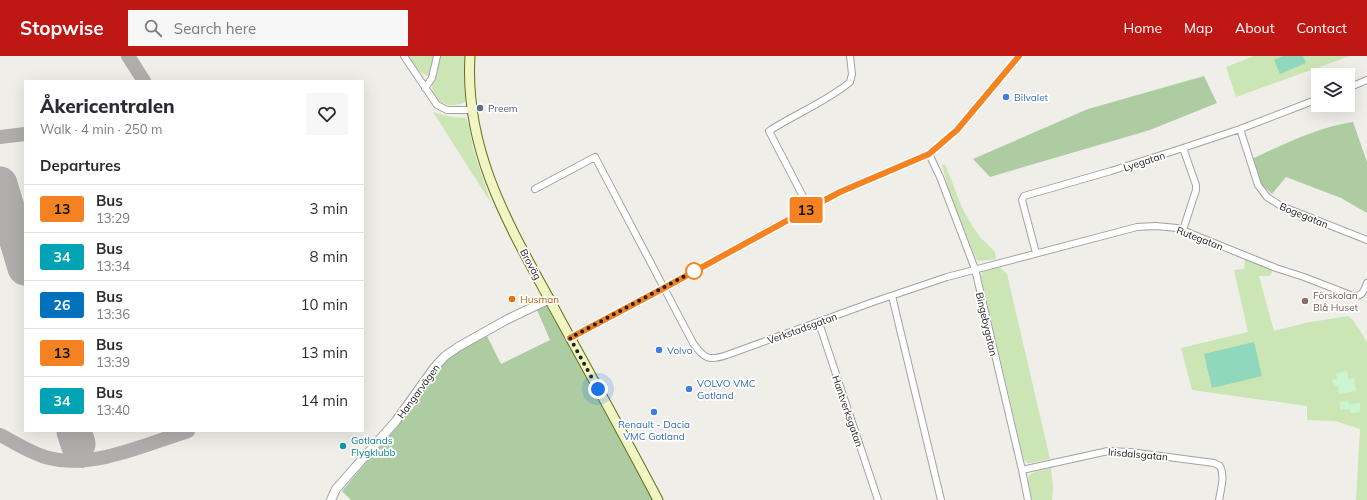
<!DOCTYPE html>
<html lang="en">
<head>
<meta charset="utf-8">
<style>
  body { margin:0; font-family:Mulish,sans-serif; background:#f7f7f7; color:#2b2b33; height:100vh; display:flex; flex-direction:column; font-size:15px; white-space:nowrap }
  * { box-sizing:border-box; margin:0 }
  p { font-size:13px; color:#7c7c81 }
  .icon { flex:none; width:22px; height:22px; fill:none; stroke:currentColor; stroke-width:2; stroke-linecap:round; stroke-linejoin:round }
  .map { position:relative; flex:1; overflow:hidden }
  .panel { position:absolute; left:24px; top:24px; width:340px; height:352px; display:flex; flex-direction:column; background:#fff; border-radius:0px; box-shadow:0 4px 16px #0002 }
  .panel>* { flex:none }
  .badge { padding:0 8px; border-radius:3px; font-size:14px; line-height:26px }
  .tools { position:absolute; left:1311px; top:12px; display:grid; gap:8px }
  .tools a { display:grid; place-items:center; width:44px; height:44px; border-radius:0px; background:#fff; box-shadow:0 4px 16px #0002; font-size:20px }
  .you { position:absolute; width:20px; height:20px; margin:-10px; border:3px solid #fff; border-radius:50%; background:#1a73e8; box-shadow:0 0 0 6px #1a73e833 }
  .map>.badge { position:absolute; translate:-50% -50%; box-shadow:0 0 0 2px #fff }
  h2 { padding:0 16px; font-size:15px; line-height:36px }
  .round { display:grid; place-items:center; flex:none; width:42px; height:42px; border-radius:0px; background:#f7f7f7 }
  .headline { display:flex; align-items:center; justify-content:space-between; height:68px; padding:0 16px }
  h1 { font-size:19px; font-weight:800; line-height:30px }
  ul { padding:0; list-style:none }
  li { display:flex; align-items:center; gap:12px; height:48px; padding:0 16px; border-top:1px solid #e1e1e2 }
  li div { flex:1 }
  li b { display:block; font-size:15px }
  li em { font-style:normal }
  li .badge { min-width:44px; font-weight:700; text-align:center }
  header { display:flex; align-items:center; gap:24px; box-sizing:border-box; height:56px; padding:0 20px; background:#be1714; color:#fff }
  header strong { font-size:19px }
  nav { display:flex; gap:22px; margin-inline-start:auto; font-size:14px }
  .search { width:280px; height:36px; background:#f7f7f7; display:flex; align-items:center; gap:10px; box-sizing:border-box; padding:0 14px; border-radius:0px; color:#7c7c81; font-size:15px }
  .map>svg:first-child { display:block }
</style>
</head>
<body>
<header>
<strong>Stopwise</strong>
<div class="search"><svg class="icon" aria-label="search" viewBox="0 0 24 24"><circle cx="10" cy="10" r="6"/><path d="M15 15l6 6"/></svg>Search here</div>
<nav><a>Home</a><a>Map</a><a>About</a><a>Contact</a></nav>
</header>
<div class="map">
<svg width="1367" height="444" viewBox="0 0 1367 444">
  <rect width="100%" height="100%" fill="#f0eee9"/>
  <!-- grass -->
  <path fill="#cbe5b4" d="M 408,0 L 465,0 L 465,46 C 454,51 439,51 433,37 C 431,32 434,27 430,22 C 427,19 421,17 417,13 C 414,9 411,4 408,0 Z
    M 1254,0 L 1350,0 L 1236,41 L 1226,11 Z
    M 433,56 L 451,61 L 466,62 L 469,70 L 473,93 L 491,147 Z
    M 945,108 L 963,154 L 973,171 L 981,182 L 995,196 L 996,203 L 979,205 L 976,203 L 950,138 L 942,109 Z
    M 1245,203 L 1273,214 L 1270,220 L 1259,220 L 1274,275 L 1305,267 L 1348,260 L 1353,264 L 1367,286 L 1367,444 L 1356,444 L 1360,373 L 1335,365 L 1307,364 L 1307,350 L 1192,334 L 1181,292 L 1248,276 L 1234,214 L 1244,213 Z
    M 998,210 L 1007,218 L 1050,403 L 1030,407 L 1027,407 L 1024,404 L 981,221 L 983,216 Z
    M 1051,412 L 1053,432 L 1052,444 L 1032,444 C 1027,416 1023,419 1051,412 Z"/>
  <!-- forest -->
  <path fill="#adcca2" d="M 1204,20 L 1217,47 L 1150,74 L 990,121 L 973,103 L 1088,53 Z
    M 1353,66 L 1367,106 L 1367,157 L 1341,142 L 1286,121 L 1272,138 L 1261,128 L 1252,103 C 1284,88 1318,71 1353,66 Z
    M 547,250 L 653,444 L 351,444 L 342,435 L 402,364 L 437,313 L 456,296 L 487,280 L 501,308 L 550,284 L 537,254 Z"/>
  <!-- park -->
  <path fill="#cbf5d0" d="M 1347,315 L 1349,323 L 1354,322 L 1356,335 L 1339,338 L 1338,330 L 1334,331 L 1332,324 L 1337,323 L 1336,317 Z
    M 1348,345 L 1349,348 L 1360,347 L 1360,356 L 1351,357 L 1350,353 L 1340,354 L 1340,346 Z"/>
  <!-- pitch -->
  <path fill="#8fd7bd" d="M 1284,0 L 1303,0 L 1306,7 L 1280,18 L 1274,4 Z
    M 1254,286 L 1262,320 L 1212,332 L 1204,298 Z"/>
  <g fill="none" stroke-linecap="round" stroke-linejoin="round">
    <!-- taxiway -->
    <path stroke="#b0aeac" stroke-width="14" d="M 128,0 L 144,25
      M 0,81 L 25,78
      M 0,379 C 16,387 32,398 49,402 C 93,413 147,388 188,375
      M 78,388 L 82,405"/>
    <!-- runway -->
    <path stroke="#b0aeac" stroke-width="35" d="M 0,128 L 25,212
      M 74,375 L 78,388"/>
    <!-- minor casing -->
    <g stroke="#a2a2a2" stroke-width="8">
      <path id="minor" d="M 404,0 L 437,49 L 447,54 L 472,54
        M 425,32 L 432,22 L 437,0
        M 1348,32 L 1367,24
        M 1240,73 L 1258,129 L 1267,141 L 1281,150 L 1367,184
        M 1183,92 L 1196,129 L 1196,134 L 1183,174
        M 929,98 L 940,121 L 975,213 L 1022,414 L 1028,444
        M 535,133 L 595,101 L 693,287 C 704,303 709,305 727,299 L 873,246 L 947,221 L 1137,171 L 1156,170 L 1177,172 L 1276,212 L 1304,221 L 1353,240 C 1362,241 1364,235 1367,227
        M 809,152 L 769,75 C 795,58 826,46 850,26 L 852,18 L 850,0
        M 1036,197 L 1022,144 L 1024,140 L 1111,115 L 1183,92 L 1240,73 L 1318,43
        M 892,240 L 941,444
        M 819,267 L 878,444
        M 570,282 L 664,232 L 809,152 L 840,136 L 929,98 L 957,74 L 1019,0
        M 1022,414 L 1108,395 L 1130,396 L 1214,407 L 1220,410 C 1225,420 1221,433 1219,444"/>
    </g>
    <!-- tertiary casing -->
    <g stroke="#a2a2a2" stroke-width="10">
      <path id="tertiary" d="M 331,444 L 336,433 L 396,365 L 434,312 L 445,300 L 458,291 L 506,264 L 550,243"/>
    </g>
    <!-- secondary casing -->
    <g stroke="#647010" stroke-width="11">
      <path id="secondary" d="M 470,0 C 464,101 514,177 560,263 C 593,323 626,383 658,444"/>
    </g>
    <!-- minor -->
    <use href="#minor" stroke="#fff" stroke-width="6"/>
    <!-- tertiary -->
    <use href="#tertiary" stroke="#fff" stroke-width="8"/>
    <!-- secondary -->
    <use href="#secondary" stroke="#f1f4c3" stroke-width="9"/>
  </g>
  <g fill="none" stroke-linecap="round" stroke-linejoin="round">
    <!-- line casing -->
    <g stroke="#fff" stroke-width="9">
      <path id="line" d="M 570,282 L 664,232 L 810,152 L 840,136 L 929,98 L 957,74 L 1019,0"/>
    </g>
    <!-- line -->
    <use href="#line" stroke="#f58220" stroke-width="6"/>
    <!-- walk -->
    <path stroke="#212121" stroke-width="4" stroke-dasharray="0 7.2" d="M 598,333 L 570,282 L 694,215"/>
  </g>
  <!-- markers -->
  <g fill="#3f7fe0" stroke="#fff" stroke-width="1.5">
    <circle cx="1006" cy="41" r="4"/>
    <circle cx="659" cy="294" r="4"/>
    <circle cx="689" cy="333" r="4"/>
    <circle cx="654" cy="356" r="4"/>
  </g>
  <circle fill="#5c6f8a" stroke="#fff" stroke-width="1.5" cx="480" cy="52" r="4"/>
  <circle fill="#fff" stroke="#f58220" stroke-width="2" cx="694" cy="215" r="8"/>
  <circle fill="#e8710a" stroke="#fff" stroke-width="1.5" cx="512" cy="243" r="4"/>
  <circle fill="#8d6e63" stroke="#fff" stroke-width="1.5" cx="1305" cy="245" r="4"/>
  <circle fill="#0f9aa8" stroke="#fff" stroke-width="1.5" cx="343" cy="390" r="4"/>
  <g text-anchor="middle" stroke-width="3.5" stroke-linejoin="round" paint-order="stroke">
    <!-- shop labels -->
    <g font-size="10" fill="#366cbe" stroke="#fff" text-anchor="start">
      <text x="1014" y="45">Bilvalet</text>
      <text x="667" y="298">Volvo</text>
      <text x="697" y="331">VOLVO VMC<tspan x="697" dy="12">Gotland</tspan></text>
      <text x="654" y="372" text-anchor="middle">Renault - Dacia<tspan x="654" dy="12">VMC Gotland</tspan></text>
    </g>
    <!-- service labels -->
    <g font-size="10" fill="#4e5e75" stroke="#fff" text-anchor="start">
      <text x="488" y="56">Preem</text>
    </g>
    <!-- street labels -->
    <g font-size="10" fill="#212121" stroke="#fff">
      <text transform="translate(1144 105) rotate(-18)" y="4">Lyegatan</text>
      <text transform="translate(1304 159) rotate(22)" y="4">Bogegatan</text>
      <text transform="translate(1200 182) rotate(21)" y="4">Rutegatan</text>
      <text transform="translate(531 208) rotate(62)" y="4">Broväg</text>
      <text transform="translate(987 268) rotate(77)" y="4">Bingebygatan</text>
      <text transform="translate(802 272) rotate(-20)" y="4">Verkstadsgatan</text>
      <text transform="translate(418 335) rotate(-54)" y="4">Hangarvägen</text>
      <text transform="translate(848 355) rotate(71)" y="4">Hantverksgatan</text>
      <text transform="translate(1138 398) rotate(5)" y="4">Irisdalsgatan</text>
    </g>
    <!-- education labels -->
    <g font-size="10" fill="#785e54" stroke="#fff" text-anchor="start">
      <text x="1313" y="243">Förskolan<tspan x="1313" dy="12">Blå Huset</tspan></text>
    </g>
    <!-- food labels -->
    <g font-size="10" fill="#c56008" stroke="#fff" text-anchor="start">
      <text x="520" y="247">Husman</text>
    </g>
    <!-- culture labels -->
    <g font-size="10" fill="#0d838f" stroke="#fff" text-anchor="start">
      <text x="351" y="388">Gotlands<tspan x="351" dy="12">Flygklubb</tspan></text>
    </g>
  </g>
</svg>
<div class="tools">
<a><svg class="icon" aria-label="layers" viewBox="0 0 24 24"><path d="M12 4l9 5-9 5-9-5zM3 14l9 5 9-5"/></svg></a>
</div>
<div class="you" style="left:598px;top:333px"></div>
<b class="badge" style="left:806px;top:154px;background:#f58220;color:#111">13</b>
<section class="panel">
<div class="headline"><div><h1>Åkericentralen</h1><p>Walk · 4 min · 250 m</p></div><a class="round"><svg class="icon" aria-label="heart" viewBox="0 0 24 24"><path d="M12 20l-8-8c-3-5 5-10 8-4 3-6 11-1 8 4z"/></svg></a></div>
<h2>Departures</h2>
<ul>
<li><span class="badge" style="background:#f58220;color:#111">13</span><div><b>Bus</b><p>13:29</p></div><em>3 min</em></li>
<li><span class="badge" style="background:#00a3b4;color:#fff">34</span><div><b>Bus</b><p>13:34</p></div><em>8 min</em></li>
<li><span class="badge" style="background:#0072bc;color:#fff">26</span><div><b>Bus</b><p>13:36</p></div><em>10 min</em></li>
<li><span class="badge" style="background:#f58220;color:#111">13</span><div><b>Bus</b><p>13:39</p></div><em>13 min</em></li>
<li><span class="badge" style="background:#00a3b4;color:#fff">34</span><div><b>Bus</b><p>13:40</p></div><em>14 min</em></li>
</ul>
</section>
</div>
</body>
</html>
